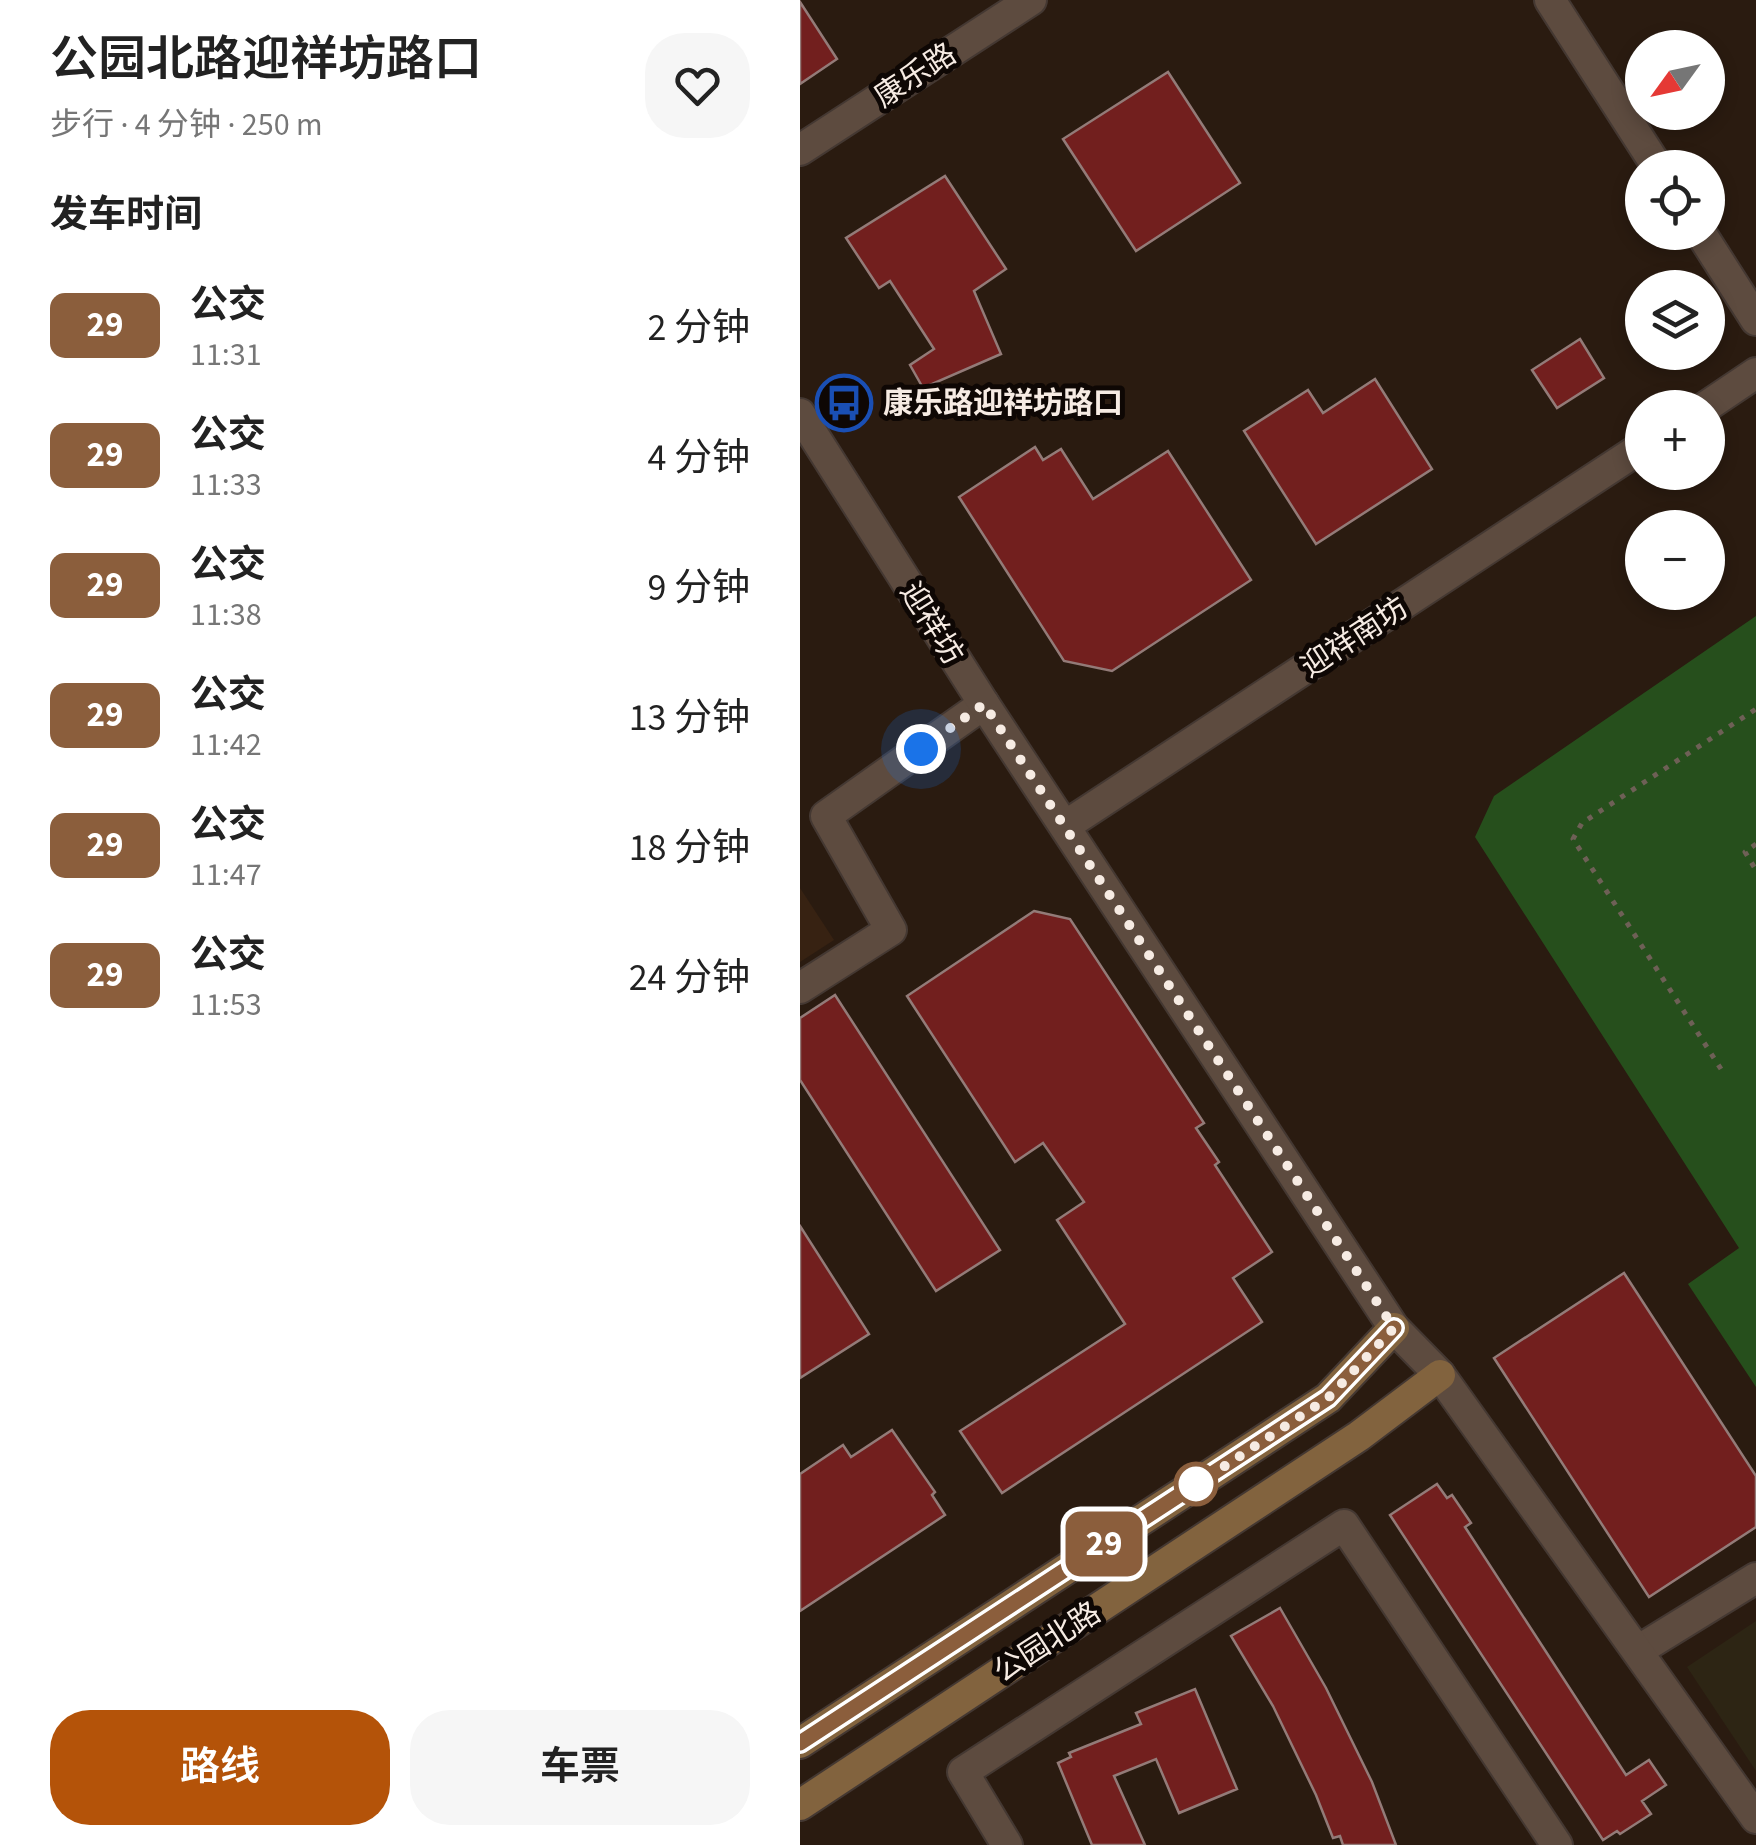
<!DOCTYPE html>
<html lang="zh">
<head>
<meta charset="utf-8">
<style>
  body { margin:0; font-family:"Source Sans 3","Noto Sans SC",sans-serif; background:#f6f6f6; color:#222; height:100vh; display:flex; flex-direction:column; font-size:38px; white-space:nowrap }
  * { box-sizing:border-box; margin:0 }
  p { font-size:32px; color:#767676 }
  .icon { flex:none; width:55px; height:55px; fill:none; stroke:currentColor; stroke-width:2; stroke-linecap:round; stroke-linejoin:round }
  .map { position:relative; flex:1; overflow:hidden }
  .panel { display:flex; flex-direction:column; background:#fff; width:800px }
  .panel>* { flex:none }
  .badge { padding:0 20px; border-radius:15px; font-size:35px; line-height:65px }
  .needle { width:65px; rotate:237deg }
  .buttons { position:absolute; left:825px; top:30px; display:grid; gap:20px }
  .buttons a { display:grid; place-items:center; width:100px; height:100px; border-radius:50%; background:#fff; box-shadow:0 5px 15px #0003; font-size:50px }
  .you { position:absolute; width:50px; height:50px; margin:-25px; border:8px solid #fff; border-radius:50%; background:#1a73e8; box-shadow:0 0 0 15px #1a73e833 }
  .map>.badge { position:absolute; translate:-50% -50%; box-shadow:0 0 0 5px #fff }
  h2 { padding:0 50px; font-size:38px; line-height:90px }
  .round { display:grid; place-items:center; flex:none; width:105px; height:105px; border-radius:40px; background:#f6f6f6 }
  .head { display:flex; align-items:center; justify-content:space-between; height:170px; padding:0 50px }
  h1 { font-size:48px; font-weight:600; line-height:75px }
  .action { display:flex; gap:20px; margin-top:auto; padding:20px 50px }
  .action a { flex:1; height:115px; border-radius:40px; background:#b45309; color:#fff; font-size:40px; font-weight:600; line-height:115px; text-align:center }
  .action a+a { background:#f6f6f6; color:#222 }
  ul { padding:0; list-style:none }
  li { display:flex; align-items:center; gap:30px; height:130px; padding:0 50px }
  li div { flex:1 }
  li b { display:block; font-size:38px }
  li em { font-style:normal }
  li .badge { min-width:110px; font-weight:700; text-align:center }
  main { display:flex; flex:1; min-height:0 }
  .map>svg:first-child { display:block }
</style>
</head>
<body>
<main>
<section class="panel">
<div class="head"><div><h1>公园北路迎祥坊路口</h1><p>步行 · 4 分钟 · 250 m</p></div><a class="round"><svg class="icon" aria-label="heart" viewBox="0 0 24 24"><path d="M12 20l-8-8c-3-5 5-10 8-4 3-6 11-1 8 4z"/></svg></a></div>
<h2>发车时间</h2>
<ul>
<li><span class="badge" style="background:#8b5e3c;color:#fff">29</span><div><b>公交</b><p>11:31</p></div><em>2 分钟</em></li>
<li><span class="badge" style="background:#8b5e3c;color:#fff">29</span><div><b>公交</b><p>11:33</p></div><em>4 分钟</em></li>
<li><span class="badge" style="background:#8b5e3c;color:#fff">29</span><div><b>公交</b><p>11:38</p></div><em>9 分钟</em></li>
<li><span class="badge" style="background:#8b5e3c;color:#fff">29</span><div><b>公交</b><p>11:42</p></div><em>13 分钟</em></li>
<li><span class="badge" style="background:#8b5e3c;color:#fff">29</span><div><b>公交</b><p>11:47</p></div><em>18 分钟</em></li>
<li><span class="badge" style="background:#8b5e3c;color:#fff">29</span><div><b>公交</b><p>11:53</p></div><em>24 分钟</em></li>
</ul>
<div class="action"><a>路线</a><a>车票</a></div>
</section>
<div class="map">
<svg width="956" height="1845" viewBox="0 0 956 1845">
  <rect width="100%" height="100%" fill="#2a1b10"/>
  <!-- commercial -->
  <path fill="#2d2514" d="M 956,1621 L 956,1771 L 887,1667 Z"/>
  <!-- built -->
  <path fill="#372212" d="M 0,888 L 34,940 L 0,962 Z"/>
  <!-- green -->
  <path fill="#264f1c" d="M 956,616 L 956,1387 L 888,1284 L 939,1248 L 675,837 L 694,796 Z"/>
  <!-- building -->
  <path fill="#721f1e" stroke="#937b78" stroke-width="2.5" d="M 0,2 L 37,59 L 0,84 Z
    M 368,72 L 440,183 L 336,251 L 263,139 Z
    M 145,176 L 206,269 L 174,291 L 201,354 L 123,388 L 110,365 L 134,349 L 90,281 L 79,288 L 46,238 Z
    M 780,339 L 804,378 L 757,408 L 732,370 Z
    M 575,379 L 632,469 L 516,544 L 444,431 L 508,390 L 523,413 Z
    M 235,447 L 243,460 L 261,449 L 293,499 L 368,451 L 451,580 L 312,671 L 264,661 L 159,497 Z
    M 234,911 L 270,919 L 404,1123 L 396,1128 L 419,1162 L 415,1165 L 472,1252 L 433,1278 L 462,1322 L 202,1493 L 160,1431 L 325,1324 L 257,1220 L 284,1202 L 243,1143 L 215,1162 L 107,996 Z
    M 35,995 L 200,1250 L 136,1291 L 0,1080 L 0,1018 Z
    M 0,1226 L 69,1334 L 0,1378 Z
    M 824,1273 L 956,1476 L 956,1527 L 849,1597 L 694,1358 Z
    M 92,1430 L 135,1492 L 132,1495 L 145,1515 L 0,1611 L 0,1474 L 43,1445 L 51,1457 Z
    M 637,1484 L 647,1498 L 652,1495 L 671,1523 L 665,1527 L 826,1775 L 849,1760 L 866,1785 L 842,1801 L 851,1814 L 820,1834 L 817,1831 L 803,1840 L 590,1515 Z
    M 480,1608 L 526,1688 L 572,1782 L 596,1845 L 543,1845 L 540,1836 L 533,1838 L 516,1795 L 473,1706 L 431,1636 Z
    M 395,1689 L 437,1789 L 379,1813 L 356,1759 L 314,1776 L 345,1845 L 292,1845 L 258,1763 L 271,1757 L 269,1753 L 341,1724 L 336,1713 Z"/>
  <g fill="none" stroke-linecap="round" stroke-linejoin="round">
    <!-- minor casing -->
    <g stroke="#443832" stroke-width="34">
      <path id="minor" d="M 0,988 L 91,930 L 26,816 L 184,704
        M 839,1650 L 956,1578
        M 207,1845 L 163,1772 L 544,1525 L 757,1845"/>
    </g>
    <!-- tertiary casing -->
    <g stroke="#443832" stroke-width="34">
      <path id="tertiary" d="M 750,0 L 858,168
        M 0,150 L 231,0
        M 900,232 L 956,320
        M 904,408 L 956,373
        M 0,414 L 184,704 L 594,1328 L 640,1375 L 956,1818
        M 265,826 L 842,447"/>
    </g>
    <!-- secondary casing -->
    <g stroke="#443832" stroke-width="34">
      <path id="secondary" d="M 0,1743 L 528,1398 L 594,1328
        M 0,1805 L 559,1436 L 640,1375"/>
    </g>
    <!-- path -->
    <path stroke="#6e6056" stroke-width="5" stroke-dasharray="5 8" stroke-linecap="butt" d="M 956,844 L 945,852 L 956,870
      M 921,1069 L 773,839 L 782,823 L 956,709"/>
    <!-- minor -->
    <use href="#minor" stroke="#5d4b3f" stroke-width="30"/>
    <!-- tertiary -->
    <use href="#tertiary" stroke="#5d4b3f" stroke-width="30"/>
    <!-- secondary -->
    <use href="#secondary" stroke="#82633e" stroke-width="30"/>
  </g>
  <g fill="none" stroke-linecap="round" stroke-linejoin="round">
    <!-- line casing -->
    <g stroke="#fff" stroke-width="22">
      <path id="line" d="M 0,1743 L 528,1398 L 594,1328"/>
    </g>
    <!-- line -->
    <use href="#line" stroke="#8b5e3c" stroke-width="15"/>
    <!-- walk -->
    <path stroke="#f6ebe3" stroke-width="10" stroke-dasharray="0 18" d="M 121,749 L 184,704 L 594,1328 L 528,1398 L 393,1487 L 396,1484"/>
  </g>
  <!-- icons -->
  <defs>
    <g id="bus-ring" transform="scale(2.875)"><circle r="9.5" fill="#0e0704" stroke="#1a4fb4" stroke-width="1.5"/><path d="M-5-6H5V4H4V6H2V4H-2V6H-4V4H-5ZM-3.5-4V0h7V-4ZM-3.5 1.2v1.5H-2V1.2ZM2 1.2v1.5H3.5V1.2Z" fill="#1a4fb4"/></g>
  </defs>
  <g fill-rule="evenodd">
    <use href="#bus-ring" x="44" y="403"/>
  </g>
  <!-- markers -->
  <circle fill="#fff" stroke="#8b5e3c" stroke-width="5" cx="396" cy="1484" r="20"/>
  <g text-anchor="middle" stroke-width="10" stroke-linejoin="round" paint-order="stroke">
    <!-- street labels -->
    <g font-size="30" fill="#f6ebe3" stroke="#0e0704">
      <text transform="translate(115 75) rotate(-33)" y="10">康乐路</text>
      <text transform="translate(132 623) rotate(58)" y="10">迎祥坊</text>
      <text transform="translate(554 637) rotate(-33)" y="10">迎祥南坊</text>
      <text transform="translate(247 1642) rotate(-33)" y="10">公园北路</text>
    </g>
    <!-- poi labels -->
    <g font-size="30" font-weight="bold" fill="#f6ebe3" stroke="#0e0704" text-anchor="start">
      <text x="83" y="413">康乐路迎祥坊路口</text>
    </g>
  </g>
</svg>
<div class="buttons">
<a><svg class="needle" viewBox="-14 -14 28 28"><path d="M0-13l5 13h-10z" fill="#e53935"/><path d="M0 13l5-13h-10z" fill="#767676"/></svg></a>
<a><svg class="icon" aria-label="locate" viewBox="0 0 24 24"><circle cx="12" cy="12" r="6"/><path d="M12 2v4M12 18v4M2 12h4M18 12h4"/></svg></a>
<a><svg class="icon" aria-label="layers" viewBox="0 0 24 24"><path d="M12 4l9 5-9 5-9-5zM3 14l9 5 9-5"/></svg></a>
<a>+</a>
<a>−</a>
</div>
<div class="you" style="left:121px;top:749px"></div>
<b class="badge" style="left:304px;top:1544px;background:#8b5e3c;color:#fff">29</b>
</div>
</main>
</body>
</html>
